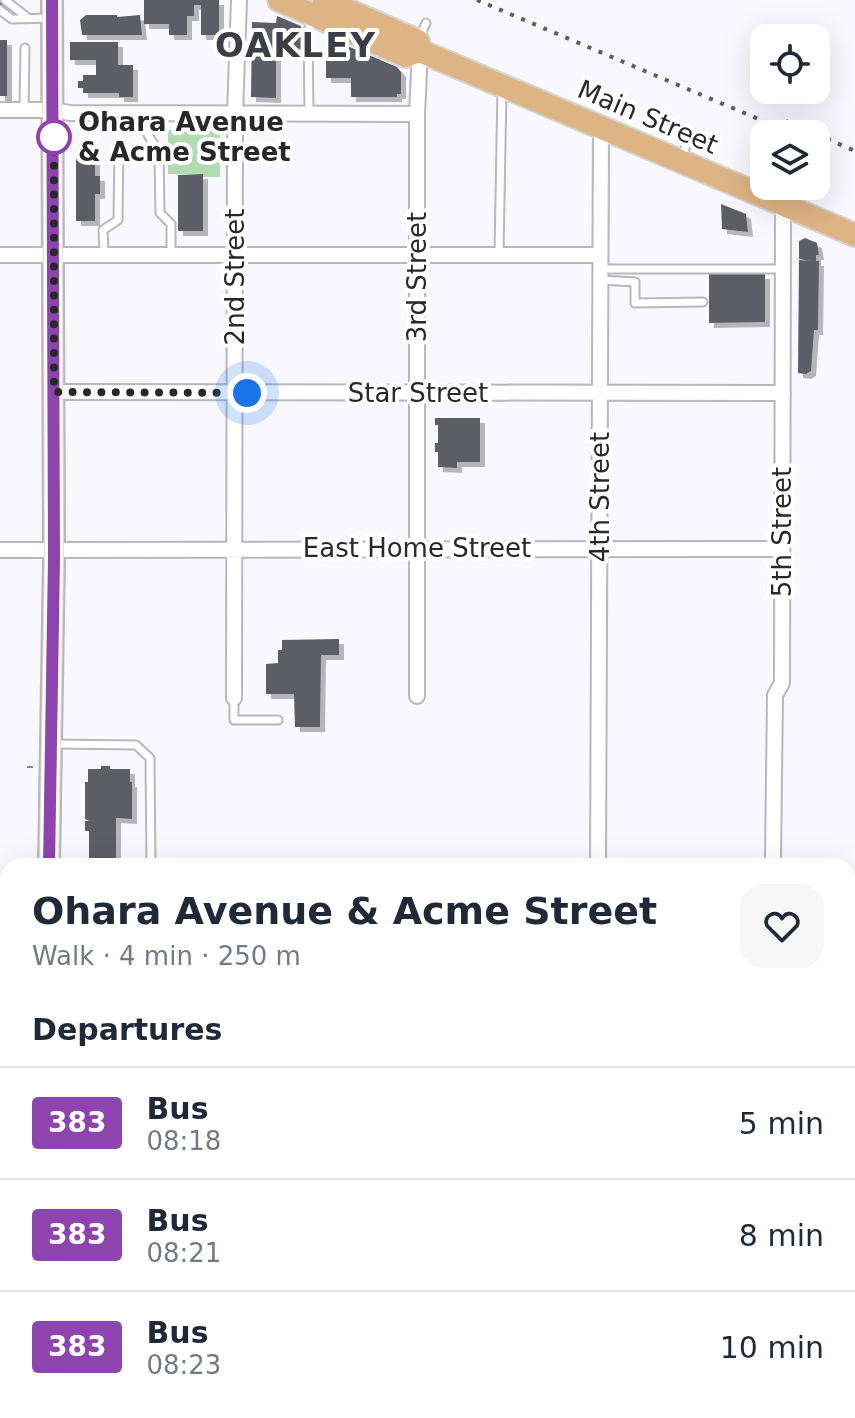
<!DOCTYPE html>
<html lang="en">
<head>
<meta charset="utf-8">
<style>
  body { margin:0; font-family:"DejaVu Sans",sans-serif; background:#f6f6f7; color:#1f2937; height:100vh; display:flex; flex-direction:column; font-size:30px; white-space:nowrap }
  * { box-sizing:border-box; margin:0 }
  p { font-size:26px; color:#747a83 }
  .icon { flex:none; width:44px; height:44px; fill:none; stroke:currentColor; stroke-width:2; stroke-linecap:round; stroke-linejoin:round }
  .map { position:relative; flex:1; overflow:hidden }
  .details { position:absolute; left:0px; top:858px; width:856px; height:560px; display:flex; flex-direction:column; background:#fff; border-radius:24px 24px 0 0; box-shadow:0 8px 32px #0002 }
  .details>* { flex:none }
  .badge { padding:0 16px; border-radius:6px; font-size:28px; line-height:52px }
  .tools { position:absolute; left:750px; top:24px; display:grid; gap:16px }
  .tools a { display:grid; place-items:center; width:80px; height:80px; border-radius:16px; background:#fff; box-shadow:0 8px 32px #0002; font-size:40px }
  .you { position:absolute; width:40px; height:40px; margin:-20px; border:6px solid #fff; border-radius:50%; background:#1a73e8; box-shadow:0 0 0 12px #1a73e833 }
  .map>.badge { position:absolute; translate:-50% -50%; box-shadow:0 0 0 4px #fff }
  h2 { padding:0 32px; font-size:30px; line-height:72px }
  .round { display:grid; place-items:center; flex:none; width:84px; height:84px; border-radius:24px; background:#f6f6f7 }
  .headline { display:flex; align-items:center; justify-content:space-between; height:136px; padding:0 32px }
  h1 { font-size:38px; font-weight:700; line-height:60px }
  ul { padding:0; list-style:none }
  li { display:flex; align-items:center; gap:24px; height:112px; padding:0 32px; border-top:2px solid #e0e1e3 }
  li div { flex:1 }
  li b { display:block; font-size:30px }
  li em { font-style:normal }
  li .badge { min-width:88px; font-weight:700; text-align:center }
  .map>svg:first-child { display:block }
</style>
</head>
<body>
<div class="map">
<svg width="855" height="1418" viewBox="0 0 855 1418">
  <defs>
    <filter id="shadow"><feDropShadow dx="5" dy="5" stdDeviation="0" flood-color="#0004"/></filter>
  </defs>
  <rect width="100%" height="100%" fill="#f8f8fe"/>
  <!-- green -->
  <path fill="#b2dbb2" d="M 168,130 L 220,130 L 220,177 L 203,177 L 203,174 L 168,174 Z"/>
  <!-- water -->
  <path fill="#c6dffa" d="M 848,881 L 855,881 L 855,1062 L 848,1062 Z"/>
  <!-- building -->
  <path fill="#5c5d65" filter="url(#shadow)" d="M 0,0 L 9,0 L 17,11 L 13,17 L 0,11 Z
    M 144,0 L 219,0 L 219,35 L 201,35 L 201,5 L 194,5 L 194,16 L 187,16 L 187,35 L 169,35 L 169,24 L 144,24 Z
    M 86,15 L 117,15 L 117,17 L 140,15 L 142,35 L 82,35 L 80,20 Z
    M 277,16 L 301,26 L 301,49 L 276,46 L 276,98 L 251,97 L 252,22 L 276,23 Z
    M 326,37 L 397,67 L 401,72 L 401,94 L 397,94 L 397,97 L 351,97 L 351,78 L 326,78 Z
    M 0,40 L 7,40 L 7,96 L 0,96 Z
    M 70,42 L 118,42 L 118,65 L 133,65 L 133,97 L 119,97 L 119,93 L 83,93 L 83,88 L 78,88 L 78,81 L 83,81 L 83,75 L 96,75 L 96,60 L 70,60 Z
    M 76,158 L 95,158 L 95,176 L 100,176 L 100,194 L 95,194 L 95,221 L 76,221 Z
    M 203,174 L 203,231 L 178,231 L 178,175 Z
    M 721,204 L 746,214 L 748,232 L 722,229 Z
    M 805,238 L 817,243 L 819,255 L 816,255 L 816,261 L 819,261 L 818,330 L 814,330 L 811,371 L 806,374 L 798,373 L 799,260 L 811,261 L 799,259 L 799,241 Z
    M 709,274 L 765,274 L 765,322 L 709,323 Z
    M 435,418 L 480,418 L 480,462 L 457,462 L 457,468 L 438,467 L 438,452 L 435,452 L 435,443 L 438,443 L 438,425 L 435,425 Z
    M 339,639 L 339,655 L 321,655 L 320,727 L 295,727 L 294,694 L 266,694 L 266,664 L 278,663 L 278,650 L 282,650 L 282,640 Z
    M 101,766 L 110,766 L 110,769 L 130,769 L 130,782 L 132,782 L 132,819 L 116,818 L 116,863 L 89,863 L 89,831 L 85,831 L 85,821 L 89,821 L 85,819 L 85,782 L 88,782 L 88,769 L 101,769 Z"/>
  <g fill="none" stroke-linecap="round" stroke-linejoin="round">
    <!-- service casing -->
    <g stroke="#b6b7bf" stroke-width="11">
      <path id="service" d="M 5,0 L 28,18
        M 0,10 L 12,19 L 51,18
        M 419,39 L 426,23
        M 24,110 L 25,48
        M 148,113 L 148,135 L 159,152 L 160,213 L 171,224 L 171,254
        M 309,113 L 308,30 L 313,18
        M 681,158 L 691,134
        M 104,254 L 103,230 L 118,220 L 119,145
        M 499,254 L 502,88
        M 600,269 L 783,269
        M 600,280 L 635,282 L 635,303 L 703,302
        M 234,698 L 234,720 L 278,720
        M 54,744 L 136,745 L 150,758 L 151,866
        M 0,1157 L 8,1157
        M 0,1196 L 8,1196
        M 0,1356 L 8,1356
        M 0,1395 L 8,1394"/>
    </g>
    <!-- minor casing -->
    <g stroke="#b6b7bf" stroke-width="18">
      <path id="minor" d="M 0,110 L 54,110 L 70,113 L 417,114
        M 0,255 L 600,255
        M 54,392 L 783,393
        M 0,550 L 781,549
        M 417,696 L 417,114 L 420,51
        M 234,698 L 235,114 L 239,0
        M 773,858 L 775,695 L 782,683 L 783,204
        M 598,866 L 601,128
        M 0,1074 L 8,1074
        M 848,1136 L 855,1136
        M 848,1277 L 855,1277
        M 492,1410 L 492,1418"/>
    </g>
    <!-- secondary casing -->
    <g stroke="#b6b7bf" stroke-width="24">
      <path id="secondary" d="M 49,866 L 54,558 L 52,0
        M 38,1410 L 38,1418
        M 61,1418 L 61,1410"/>
    </g>
    <!-- primary casing -->
    <g stroke="#d4d4d5" stroke-width="26">
      <path id="primary" d="M 279,0 L 406,56 L 420,51 L 855,235
        M 324,0 L 418,41 L 420,51"/>
    </g>
    <!-- path -->
    <path stroke="#88888c" stroke-width="2" stroke-dasharray="6 6" stroke-linecap="butt" d="M 27,767 L 35,767"/>
    <!-- service -->
    <use href="#service" stroke="#fff" stroke-width="7"/>
    <!-- minor -->
    <use href="#minor" stroke="#fff" stroke-width="14"/>
    <!-- secondary -->
    <use href="#secondary" stroke="#eedac2" stroke-width="20"/>
    <!-- primary -->
    <use href="#primary" stroke="#ddb484" stroke-width="22"/>
    <!-- rail -->
    <path stroke="#5e5e62" stroke-width="4" stroke-dasharray="4 8" stroke-linecap="butt" d="M 477,0 L 794,134
      M 786,121 L 816,134
      M 816,134 L 855,151"/>
  </g>
  <g fill="none" stroke-linecap="round" stroke-linejoin="round">
    <!-- line casing -->
    <g stroke="#fff" stroke-width="18">
      <path id="line" d="M 49,866 L 54,558 L 52,0"/>
    </g>
    <!-- line -->
    <use href="#line" stroke="#8e44ad" stroke-width="12"/>
    <!-- walk -->
    <path stroke="#28282b" stroke-width="8" stroke-dasharray="0 14.4" d="M 54,137 L 54,392 L 247,393"/>
  </g>
  <!-- markers -->
  <circle fill="#fff" stroke="#8e44ad" stroke-width="4" cx="54" cy="137" r="16"/>
  <g text-anchor="middle" stroke-width="8" stroke-linejoin="round" paint-order="stroke">
    <!-- street labels -->
    <g font-size="26" fill="#28282b" stroke="#fff">
      <text transform="translate(648 117) rotate(23)" y="9">Main Street</text>
      <text transform="translate(235 277) rotate(-90)" y="9">2nd Street</text>
      <text transform="translate(417 277) rotate(-90)" y="9">3rd Street</text>
      <text x="418" y="402">Star Street</text>
      <text transform="translate(600 497) rotate(-90)" y="9">4th Street</text>
      <text transform="translate(782 532) rotate(-90)" y="9">5th Street</text>
      <text x="417" y="557">East Home Street</text>
    </g>
    <!-- stop labels -->
    <g font-size="26" font-weight="bold" fill="#28282b" stroke="#fff" text-anchor="start">
      <text x="78" y="131">Ohara Avenue<tspan x="78" dy="30">&amp; Acme Street</tspan></text>
    </g>
    <!-- district labels -->
    <g font-size="34" font-weight="bold" letter-spacing="2" fill="#3d3d45" stroke="#fff">
      <text x="296" y="57">OAKLEY</text>
    </g>
  </g>
</svg>
<div class="tools">
<a><svg class="icon" aria-label="locate" viewBox="0 0 24 24"><circle cx="12" cy="12" r="6"/><path d="M12 2v4M12 18v4M2 12h4M18 12h4"/></svg></a>
<a><svg class="icon" aria-label="layers" viewBox="0 0 24 24"><path d="M12 4l9 5-9 5-9-5zM3 14l9 5 9-5"/></svg></a>
</div>
<div class="you" style="left:247px;top:393px"></div>
<section class="details">
<div class="headline"><div><h1>Ohara Avenue &amp; Acme Street</h1><p>Walk · 4 min · 250 m</p></div><a class="round"><svg class="icon" aria-label="heart" viewBox="0 0 24 24"><path d="M12 20l-8-8c-3-5 5-10 8-4 3-6 11-1 8 4z"/></svg></a></div>
<h2>Departures</h2>
<ul>
<li><span class="badge" style="background:#8e44ad;color:#fff">383</span><div><b>Bus</b><p>08:18</p></div><em>5 min</em></li>
<li><span class="badge" style="background:#8e44ad;color:#fff">383</span><div><b>Bus</b><p>08:21</p></div><em>8 min</em></li>
<li><span class="badge" style="background:#8e44ad;color:#fff">383</span><div><b>Bus</b><p>08:23</p></div><em>10 min</em></li>
</ul>
</section>
</div>
</body>
</html>
